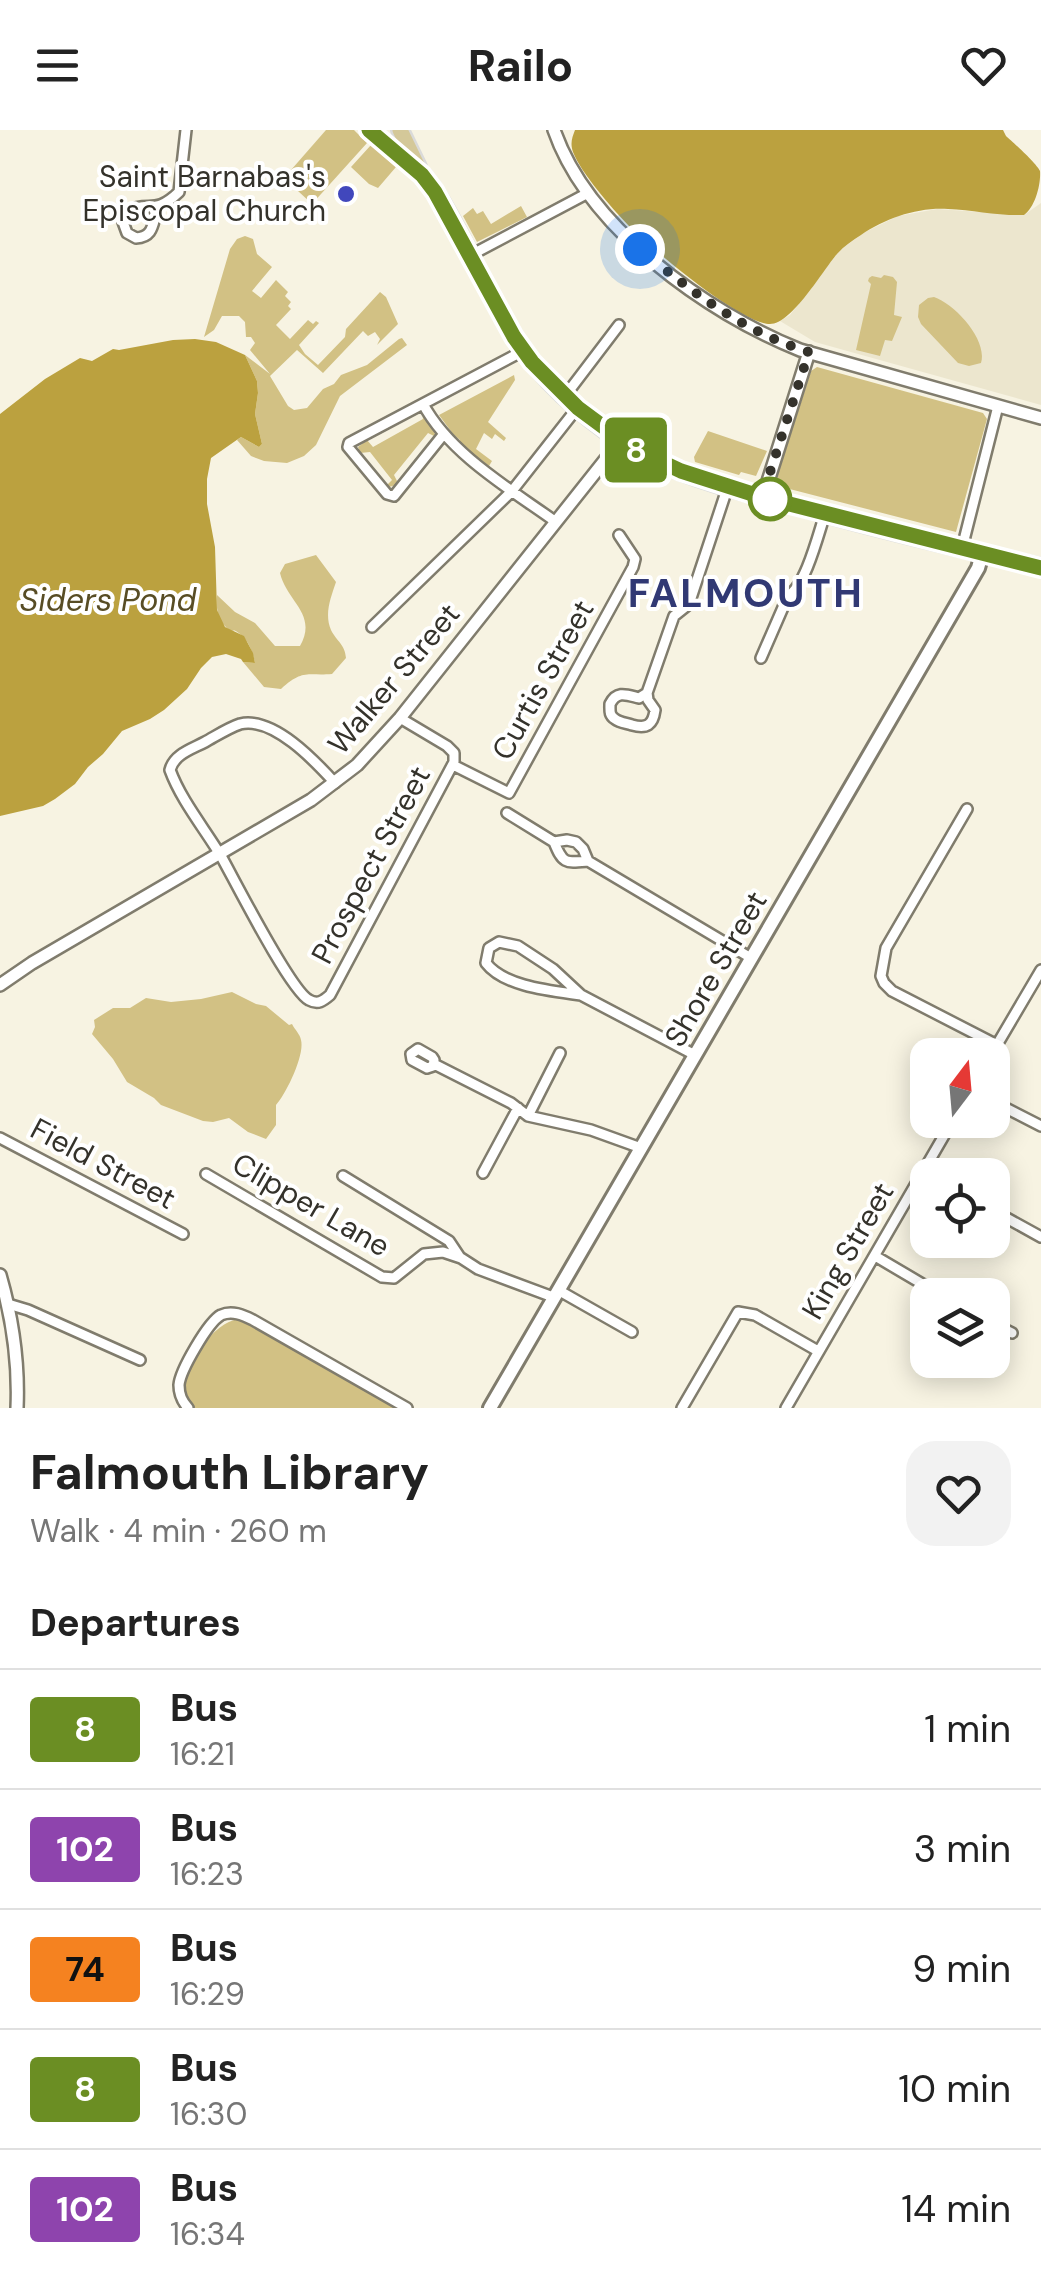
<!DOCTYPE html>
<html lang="en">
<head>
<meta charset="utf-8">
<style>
  body { margin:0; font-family:"DM Sans",sans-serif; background:#f2f2f2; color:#222; height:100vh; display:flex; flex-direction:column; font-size:38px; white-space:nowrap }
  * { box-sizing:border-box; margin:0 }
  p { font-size:32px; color:#767676 }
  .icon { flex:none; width:55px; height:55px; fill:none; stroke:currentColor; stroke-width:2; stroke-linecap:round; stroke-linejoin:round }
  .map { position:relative; height:1278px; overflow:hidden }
  .details { display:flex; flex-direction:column; background:#fff; flex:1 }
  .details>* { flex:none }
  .badge { padding:0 20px; border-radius:8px; font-size:35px; line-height:65px }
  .needle { width:65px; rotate:16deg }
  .controls { position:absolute; left:910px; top:908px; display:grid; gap:20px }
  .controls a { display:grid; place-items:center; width:100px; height:100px; border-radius:20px; background:#fff; box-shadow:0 5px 25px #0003; font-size:50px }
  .you { position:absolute; width:50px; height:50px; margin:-25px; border:8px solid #fff; border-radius:50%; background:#1a73e8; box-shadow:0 0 0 15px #1a73e833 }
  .map>.badge { position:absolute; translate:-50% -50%; box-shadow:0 0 0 5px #fff }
  h2 { padding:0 30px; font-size:38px; line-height:90px }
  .round { display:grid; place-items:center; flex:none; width:105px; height:105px; border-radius:30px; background:#f2f2f2 }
  .headline { display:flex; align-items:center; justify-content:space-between; height:170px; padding:0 30px }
  h1 { font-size:48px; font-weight:700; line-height:75px }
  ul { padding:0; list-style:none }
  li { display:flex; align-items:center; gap:30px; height:120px; padding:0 30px; border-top:2px solid #e0e0e0 }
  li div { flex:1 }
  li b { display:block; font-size:38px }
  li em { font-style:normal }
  li .badge { min-width:110px; font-weight:700; text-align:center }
  header { display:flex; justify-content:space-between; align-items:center; height:130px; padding:0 30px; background:#fff; font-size:45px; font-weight:700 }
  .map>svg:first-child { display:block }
</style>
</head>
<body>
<header><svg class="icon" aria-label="menu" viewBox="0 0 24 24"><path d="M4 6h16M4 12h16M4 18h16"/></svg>Railo<svg class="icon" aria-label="heart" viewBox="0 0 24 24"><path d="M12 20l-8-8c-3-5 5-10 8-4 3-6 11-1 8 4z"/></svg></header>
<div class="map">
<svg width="1041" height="1278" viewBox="0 0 1041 1278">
  <rect width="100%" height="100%" fill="#f7f3e2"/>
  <!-- built -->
  <path fill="#ece6ce" d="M 1041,73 L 1041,275 L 815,212 L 780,191 L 790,185 L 840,120 L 865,102 L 898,86 L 937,79 L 1024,85 Z"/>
  <!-- green -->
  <path fill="#d2c184" d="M 326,0 L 354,0 L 367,13 L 312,74 L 284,48 Z
    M 371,15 L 396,37 L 378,58 L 369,54 L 351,37 Z
    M 521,76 L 527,87 L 477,112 L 463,86 L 473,78 L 477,84 L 483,81 L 491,94 Z
    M 245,106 L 253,109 L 257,124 L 272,137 L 252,161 L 261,168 L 276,150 L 288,162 L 285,166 L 291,172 L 288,176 L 291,179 L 276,195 L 290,209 L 308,190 L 313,194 L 316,191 L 319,193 L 299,215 L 305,224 L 318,235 L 345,207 L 346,199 L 380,162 L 386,167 L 398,194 L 377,215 L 380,209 L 375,202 L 368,206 L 363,201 L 323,243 L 297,220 L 270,246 L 288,276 L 294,280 L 307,278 L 323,259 L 334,254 L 341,245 L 367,235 L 399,209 L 402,208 L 407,215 L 340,266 L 316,315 L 304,326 L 287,333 L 264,331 L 251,326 L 237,310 L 241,307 L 259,317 L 262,314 L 255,284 L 258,263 L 257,251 L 245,225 L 270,244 L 250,220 L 255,213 L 251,207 L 246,207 L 245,192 L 239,186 L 222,186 L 214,200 L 204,207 L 230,119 L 237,109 Z
    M 884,145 L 893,147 L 897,152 L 894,185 L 902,187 L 892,211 L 885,210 L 880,226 L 856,220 L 871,154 L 868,151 L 869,148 L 872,146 L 881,148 Z
    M 934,167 C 955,174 988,210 981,233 L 969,236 L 958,233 L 921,194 L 918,187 L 919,175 L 928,168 Z
    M 817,237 L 983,283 L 987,289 L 956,402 L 778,356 L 777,347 L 811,241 Z
    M 514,245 L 515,250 L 488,292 L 506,308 L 504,311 L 495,304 L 492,309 L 484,303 L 476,319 L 492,331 L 489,336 L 460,314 L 460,310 L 453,304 L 439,285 Z
    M 422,282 L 436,304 L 434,306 L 428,303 L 394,345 L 398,353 L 396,355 L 389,357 L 387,355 L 392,350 L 370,322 L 360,323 L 358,317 L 367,310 L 373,317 L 423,289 Z
    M 708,301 L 767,321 L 756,346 L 741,342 L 739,345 L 695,332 L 694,327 Z
    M 316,425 L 336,452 C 331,467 324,484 331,500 C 337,512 345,514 346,528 L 332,544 C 307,546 303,539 281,559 L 264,557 L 243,532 L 255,533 C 253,523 248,509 240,504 C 230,496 234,506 225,496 C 217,488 216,476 217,465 L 235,482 L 255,493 L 275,516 L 300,516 C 318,484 287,472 280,443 L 285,434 Z
    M 232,862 L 256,874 L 266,876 L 289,895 L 292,894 C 295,900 300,904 301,910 C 305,925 286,964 276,975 L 276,995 L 266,1009 L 248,1002 L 229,988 L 213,992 L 203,991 L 161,975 L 154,968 L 127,952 L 113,929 L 92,904 L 95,897 L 94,890 L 113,878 L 130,878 L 146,868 L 171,872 L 201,869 Z
    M 238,1189 L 270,1204 L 398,1278 L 195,1278 C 190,1271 185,1265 185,1256 C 185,1232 214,1193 238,1189 Z"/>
  <!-- water -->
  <path fill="#bba13f" d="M 575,0 L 1003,0 L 1006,6 C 1013,12 1037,34 1040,41 C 1041,55 1035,77 1024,85 C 998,86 973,80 948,79 C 918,77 886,88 861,105 C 853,110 844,116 837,124 C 823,140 792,194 770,194 C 741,194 650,118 628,95 C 612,78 581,43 573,22 C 570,13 572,8 575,0 Z
    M 195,209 L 216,212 L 245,225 L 257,251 L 258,263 L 255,284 L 262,314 L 259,317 L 241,307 L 211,328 L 207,349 L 207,374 L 215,417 L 217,480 L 225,497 L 244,506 L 253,523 L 255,533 L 243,532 L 241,529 L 226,524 L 212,527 L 201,538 L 187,559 L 164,580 L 150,589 L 122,601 L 103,624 L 88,637 L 75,654 L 55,669 L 43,676 L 0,686 L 0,284 L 45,249 L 80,228 L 92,231 L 113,219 L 119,220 L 173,210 Z"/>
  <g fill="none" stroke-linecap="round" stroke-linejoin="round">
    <!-- minor casing -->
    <g stroke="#807c6d" stroke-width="14">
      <path id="minor" d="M 158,78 C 152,92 155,107 136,108 L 127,103 L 123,92 L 127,81 C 150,70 154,86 179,62 L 186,0
        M 471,125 L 588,63
        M 565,266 L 619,195
        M 423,274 C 450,324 510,359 556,392
        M 443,305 L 394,366 L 387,364 L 348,317 L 349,313 L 523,221
        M 962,418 L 998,276
        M 372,497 L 512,361 L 578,277
        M 761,528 L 788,466 C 806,455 818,405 825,384
        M 647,563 L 639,568 C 627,565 617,560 610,574 C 610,581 609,585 615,589 C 620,593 627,593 632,595 C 647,599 653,595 655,580 L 648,570 L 647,563 L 674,486 L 689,474 L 728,356
        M 453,635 L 509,663 L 633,437 L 635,429 L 619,405
        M 335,653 C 315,631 273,586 240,594 C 228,598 216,606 205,612 C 192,619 174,624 170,640 C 181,670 204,698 221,726 C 235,751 290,860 309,870 C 318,875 323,871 330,865 L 454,632 L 454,623 L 447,616 L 400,588
        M 967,679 L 886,818 L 881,846 L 884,853 L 892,861 L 997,915
        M 507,683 L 554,712 L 567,710 L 576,712 L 583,719 L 588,731 L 751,828
        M 554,712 C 563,734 565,733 588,731
        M 581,865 C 553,861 504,857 486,833 L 489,818 L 499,812 L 518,816 L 553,839 L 581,865 L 695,925
        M 418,919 L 432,927 L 434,930 L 433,936 L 427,938 L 412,930 L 411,924 Z
        M 991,925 L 1041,840
        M 434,934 L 511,973 L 528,986 L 591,1000 L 641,1018
        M 992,971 L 1041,996
        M 528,986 L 560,923
        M 0,1008 L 183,1104
        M 483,1043 L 518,978
        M 206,1044 L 382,1147 L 394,1148 L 424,1124 L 443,1122 L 461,1128 L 478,1139 L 553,1167
        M 343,1046 L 449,1111 L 459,1126
        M 992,1080 L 1041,1107
        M 875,1126 L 941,1165
        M 558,1160 L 632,1202
        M 8,1174 L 28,1180 L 140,1230
        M 992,1193 L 1012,1203
        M 188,1278 C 182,1271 179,1265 179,1255 C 180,1241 208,1192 221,1185 C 232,1180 243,1185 253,1190 L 407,1278
        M 682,1278 L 738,1182 L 755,1185 L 818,1221
        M 786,1278 L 953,990"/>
    </g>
    <!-- tertiary casing -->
    <g stroke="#807c6d" stroke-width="16">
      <path id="tertiary" d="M 554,0 C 588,98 707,183 800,220 L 1041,288
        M 763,367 L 809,222
        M 0,855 L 32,833 L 311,670 L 357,635 L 400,588 L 621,310
        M 0,1145 C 13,1190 19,1232 17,1278"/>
    </g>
    <!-- secondary casing -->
    <g stroke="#807c6d" stroke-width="18">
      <path id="secondary" d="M 490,1278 L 978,438 L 982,424"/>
    </g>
    <!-- primary casing -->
    <g stroke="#dadad9" stroke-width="20">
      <path id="primary" d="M 369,0 L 423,45 L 435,61 C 471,117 496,190 538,239 C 568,274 610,308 652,329 C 694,350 743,362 789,374 C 872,398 957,418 1041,437
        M 400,0 L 418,37"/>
    </g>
    <!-- minor -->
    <use href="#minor" stroke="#fff" stroke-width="9"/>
    <!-- tertiary -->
    <use href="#tertiary" stroke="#fff" stroke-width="11"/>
    <!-- secondary -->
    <use href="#secondary" stroke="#fff" stroke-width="12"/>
    <!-- primary -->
    <use href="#primary" stroke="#d4c899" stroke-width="15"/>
  </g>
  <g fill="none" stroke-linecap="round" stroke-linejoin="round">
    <!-- line casing -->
    <g stroke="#fff" stroke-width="22">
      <path id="line" d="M 369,0 L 422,45 L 435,62 L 514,207 L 532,232 L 578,278 L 632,318 L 681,341 L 762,367 L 1041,438"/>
    </g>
    <!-- line -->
    <use href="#line" stroke="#6b8e23" stroke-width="15"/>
    <!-- walk -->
    <path stroke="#34322b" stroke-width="10" stroke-dasharray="0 18" d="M 640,119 C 690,161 746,203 809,222 L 762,367 L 770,369"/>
  </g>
  <!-- markers -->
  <circle fill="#4147bc" stroke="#fff" stroke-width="4" cx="346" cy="64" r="10"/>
  <circle fill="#fff" stroke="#6b8e23" stroke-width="5" cx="770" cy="369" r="20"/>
  <g text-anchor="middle" stroke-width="8" stroke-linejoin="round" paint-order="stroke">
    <!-- poi labels -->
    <g font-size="30" fill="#34322b" stroke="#fff" text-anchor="end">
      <text x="326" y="57">Saint Barnabas's<tspan x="326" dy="34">Episcopal Church</tspan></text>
    </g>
    <!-- street labels -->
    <g font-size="30" fill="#34322b" stroke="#fff">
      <text transform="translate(394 549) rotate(-50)" y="10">Walker Street</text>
      <text transform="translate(543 550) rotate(-61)" y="10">Curtis Street</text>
      <text transform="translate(371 735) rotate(-62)" y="10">Prospect Street</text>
      <text transform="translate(716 839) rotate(-60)" y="10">Shore Street</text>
      <text transform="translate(103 1034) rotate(28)" y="10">Field Street</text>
      <text transform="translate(311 1075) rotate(30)" y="10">Clipper Lane</text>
      <text transform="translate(848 1121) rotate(-60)" y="10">King Street</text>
    </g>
    <!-- water labels -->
    <g font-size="32" font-style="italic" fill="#584d25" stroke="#fff">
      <text x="108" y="481">Siders Pond</text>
    </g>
    <!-- district labels -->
    <g font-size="40" font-weight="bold" letter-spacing="2.5" fill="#313974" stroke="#fff">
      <text x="746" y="477">FALMOUTH</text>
    </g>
  </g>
</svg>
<div class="controls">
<a><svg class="needle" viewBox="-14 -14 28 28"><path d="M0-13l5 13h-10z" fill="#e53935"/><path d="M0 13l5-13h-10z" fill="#767676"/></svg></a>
<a><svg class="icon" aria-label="locate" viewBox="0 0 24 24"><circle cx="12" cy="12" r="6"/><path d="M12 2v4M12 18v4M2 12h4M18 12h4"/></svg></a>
<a><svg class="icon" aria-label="layers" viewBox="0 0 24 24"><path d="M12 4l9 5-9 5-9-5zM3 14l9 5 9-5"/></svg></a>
</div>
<div class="you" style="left:640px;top:119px"></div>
<b class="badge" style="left:636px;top:320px;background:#6b8e23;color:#fff">8</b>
</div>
<section class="details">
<div class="headline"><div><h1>Falmouth Library</h1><p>Walk · 4 min · 260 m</p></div><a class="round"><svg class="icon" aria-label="heart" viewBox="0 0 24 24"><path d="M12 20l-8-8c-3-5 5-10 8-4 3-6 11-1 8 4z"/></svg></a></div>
<h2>Departures</h2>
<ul>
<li><span class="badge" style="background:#6b8e23;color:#fff">8</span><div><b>Bus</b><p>16:21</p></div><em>1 min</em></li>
<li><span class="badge" style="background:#8e44ad;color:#fff">102</span><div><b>Bus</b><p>16:23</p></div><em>3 min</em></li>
<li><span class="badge" style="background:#f58220;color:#111">74</span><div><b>Bus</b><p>16:29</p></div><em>9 min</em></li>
<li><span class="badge" style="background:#6b8e23;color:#fff">8</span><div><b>Bus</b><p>16:30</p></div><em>10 min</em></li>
<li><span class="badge" style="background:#8e44ad;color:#fff">102</span><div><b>Bus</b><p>16:34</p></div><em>14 min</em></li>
</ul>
</section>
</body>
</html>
